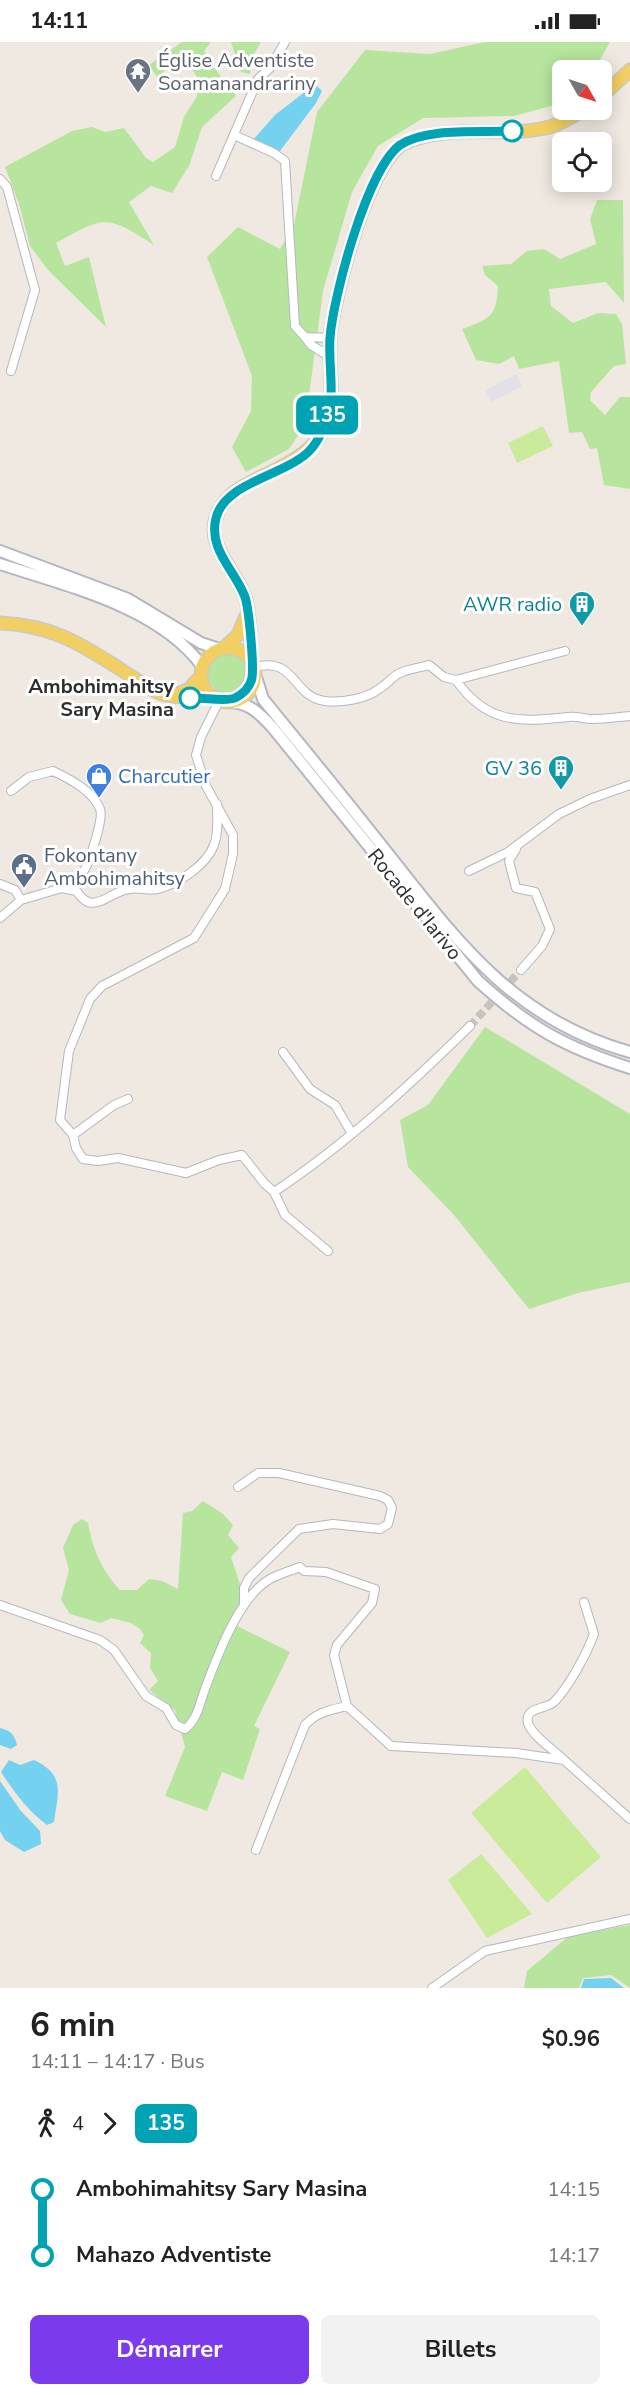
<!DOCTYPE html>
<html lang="fr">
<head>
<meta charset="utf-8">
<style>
  body { margin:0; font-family:"Nunito Sans",sans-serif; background:#f2f2f2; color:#222; height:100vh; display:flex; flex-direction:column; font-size:22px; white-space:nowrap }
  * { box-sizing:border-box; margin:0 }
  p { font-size:20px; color:#767676 }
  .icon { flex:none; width:33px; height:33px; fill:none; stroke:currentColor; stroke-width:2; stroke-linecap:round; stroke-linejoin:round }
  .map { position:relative; height:1946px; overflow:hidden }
  .panel { display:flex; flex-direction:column; background:#fff; flex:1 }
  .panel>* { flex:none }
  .badge { padding:0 12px; border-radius:9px; font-size:21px; line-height:39px }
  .needle { width:39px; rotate:129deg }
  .controls { position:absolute; left:552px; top:18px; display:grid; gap:12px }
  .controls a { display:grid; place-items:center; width:60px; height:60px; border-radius:9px; background:#fff; box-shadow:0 3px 15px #0003; font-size:30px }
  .map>.badge { position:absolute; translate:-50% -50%; box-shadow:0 0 0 3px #fff }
  .legs { display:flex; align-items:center; gap:9px; height:66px; padding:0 30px; font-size:20px }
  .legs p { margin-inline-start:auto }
  .overview { display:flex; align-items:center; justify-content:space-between; height:102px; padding:0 30px }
  h1 { font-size:33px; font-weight:700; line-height:45px }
  .primary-button { display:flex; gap:12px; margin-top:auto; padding:12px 30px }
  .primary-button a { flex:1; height:69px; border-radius:9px; background:#7c3aed; color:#fff; font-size:24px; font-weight:700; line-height:69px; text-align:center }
  .primary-button a+a { background:#f2f2f2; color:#222 }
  ul { padding:0 30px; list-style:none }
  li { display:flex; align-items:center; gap:21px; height:66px; font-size:22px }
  li i { display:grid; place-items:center; width:9px; height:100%; margin:0 8px; background:currentColor }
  li i::after { content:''; width:15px; height:15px; margin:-8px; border:4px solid; border-radius:50%; background:#fff }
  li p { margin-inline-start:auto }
  li:first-child i { background:linear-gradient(#0000 50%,currentColor 0) }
  li:last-child i { background:linear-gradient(currentColor 50%,#0000 0) }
  .status { display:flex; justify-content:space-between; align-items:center; height:42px; padding:0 30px; background:#fff; direction:ltr }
  .status svg { height:16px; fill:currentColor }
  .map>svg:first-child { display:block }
</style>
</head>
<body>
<div class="status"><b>14:11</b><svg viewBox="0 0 49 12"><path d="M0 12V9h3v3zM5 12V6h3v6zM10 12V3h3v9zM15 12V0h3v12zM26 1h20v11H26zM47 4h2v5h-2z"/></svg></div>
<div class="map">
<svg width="630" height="1946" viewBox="0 0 630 1946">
  <rect width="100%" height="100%" fill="#efe9e1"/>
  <!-- industrial -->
  <path fill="#e3e1e8" d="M 516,332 L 522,344 L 491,360 L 485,349 Z"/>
  <!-- medical -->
  <path fill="#f5dfe0" d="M 602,130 L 606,140 L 576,152 L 571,140 L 602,140 Z"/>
  <!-- green -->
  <path fill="#b7e59e" d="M 182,0 L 211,0 L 204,9 L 221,35 L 229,37 L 236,54 L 202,85 L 189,124 L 172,151 L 151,144 L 129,160 L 154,203 C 106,172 105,174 56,201 L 65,224 L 89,215 L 106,285 L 48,228 L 30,204 L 19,162 L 5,125 L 72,89 L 92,85 L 105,90 L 124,86 L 146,116 L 153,120 L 175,105 L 184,75 L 197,54 L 198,36 L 180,11 L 158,36 L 149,23 Z
    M 231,0 L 261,0 L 252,15 L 250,32 L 241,30 Z
    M 485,0 L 610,0 L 594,28 L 562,28 L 562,61 L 514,74 L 423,76 L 378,104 L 352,150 L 323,249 L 305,383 L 289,407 L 246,430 L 232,405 L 251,369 L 252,334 L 207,215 L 238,185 L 280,207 L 294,183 L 317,70 L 365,8 L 430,12 Z
    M 597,158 L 623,158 L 624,261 L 606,240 L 549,247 L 551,264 L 573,281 L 598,271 L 616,272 L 622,282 L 626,322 L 614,324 L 591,350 L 590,358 L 605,373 L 620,355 L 630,355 L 630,447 L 604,443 L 597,406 L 590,407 L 582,390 L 569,391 L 559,319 L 519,327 L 514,314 L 499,322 L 476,318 L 462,287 C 489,277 497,275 498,244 L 485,233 L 482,224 L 511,222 L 527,209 L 544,207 L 560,217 L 596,202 L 590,177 Z
    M208 632a20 20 0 1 1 40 0a20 20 0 1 1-40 0Z
    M 485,985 L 630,1072 L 630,1240 L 578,1251 L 529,1267 L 454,1173 L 408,1125 L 400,1078 L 428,1063 Z
    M 203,1459 L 223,1472 L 233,1483 L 228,1493 L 239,1506 L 231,1515 L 243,1551 L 231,1581 L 290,1610 L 254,1684 L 260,1687 L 243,1738 L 222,1730 L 207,1769 L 165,1754 L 185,1705 L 175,1668 L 149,1648 L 158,1639 L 150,1626 L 151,1611 L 140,1601 L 144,1593 L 140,1587 L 131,1581 L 111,1576 L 101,1581 L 70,1572 L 61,1558 L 69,1528 L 63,1506 L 73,1483 L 82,1477 L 88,1481 C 93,1508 101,1527 120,1548 L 137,1548 L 149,1537 L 162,1539 L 178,1547 L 183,1471 L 192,1469 Z
    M 630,1883 L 630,1946 L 611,1933 L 583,1936 L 579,1946 L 524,1946 L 527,1929 L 569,1894 Z"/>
  <!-- pitch -->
  <path fill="#caec9a" d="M 543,384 L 553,404 L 517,421 L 508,401 Z
    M 525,1725 L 601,1815 L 547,1861 L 471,1771 Z
    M 481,1812 L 532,1872 L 487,1896 L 448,1838 Z"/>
  <!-- water -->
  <path fill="#74d1f0" d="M 315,42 L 322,49 L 316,61 L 280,109 L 253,98 L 275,73 Z
    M 0,1686 C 10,1688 15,1693 17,1703 L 11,1707 L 0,1703 Z
    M 9,1718 L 20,1723 L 34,1718 C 66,1733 58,1751 54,1780 L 47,1783 C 28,1769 14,1750 1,1730 Z
    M 0,1739 L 21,1769 L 40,1789 L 41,1802 L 24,1810 L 5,1798 L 0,1789 Z
    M 611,1936 L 624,1946 L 581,1946 L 584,1937 Z"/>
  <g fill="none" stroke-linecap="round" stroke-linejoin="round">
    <!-- street-tunnel -->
    <path stroke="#c8c4bd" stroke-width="8" stroke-dasharray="8 4" stroke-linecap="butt" d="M 470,984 L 521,928"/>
    <!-- street casing -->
    <g stroke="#b4b7c1" stroke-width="10">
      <path id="street" d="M 234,93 L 274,111 L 285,119 L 295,284 L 305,295
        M 216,134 L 258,37 L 270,26 L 285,0
        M 0,137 L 7,145 L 35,248 L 11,329
        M 330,315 L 311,303 L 305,295 L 330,296
        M 255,625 C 296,614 292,655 325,659 C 341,661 366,657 379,647 C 386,643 391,636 398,632 C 406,627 419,626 429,623 L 444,635 L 456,638 L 565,609
        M 456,638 C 487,683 521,680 569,675 C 577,674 585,677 592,677 C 605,677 618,675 630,674
        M 11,749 L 29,735 L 53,729 C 70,737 93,749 100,767 C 104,776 90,817 85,827 C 82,832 76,836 72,841 C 91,880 106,850 129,847 C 138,845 148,849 157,847 C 177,843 207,823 214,803 C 219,790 217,776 217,762
        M 516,807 L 509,819 L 516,846 L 535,850 L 550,887 L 542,904 L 521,928
        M 469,829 L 508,810 L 559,772 L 590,757 L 630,743
        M 0,842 L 15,848 L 21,858 L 0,876
        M 21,858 L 62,846 L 76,849
        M 283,1010 L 310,1047 L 335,1063 L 351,1090
        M 128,1057 L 114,1063 L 73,1093 L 60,1078 L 69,1009 L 90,957 L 102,944 L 194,896 L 225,847 L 233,812 L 233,793 L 206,744 L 196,713 L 201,695 L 219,659
        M 73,1093 L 76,1106 L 83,1117 L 98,1119 L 118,1116 L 186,1131 L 219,1118 L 242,1113 L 264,1141 L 274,1150 C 345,1103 410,1043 470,984
        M 274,1150 L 285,1173 L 328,1209
        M 238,1445 L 258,1431 L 279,1431 L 380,1454 L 388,1458 L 392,1466 L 388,1482 L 380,1487 L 333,1482 L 299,1487 L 249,1536 L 244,1546 L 244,1563
        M 0,1563 L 100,1598 L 114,1608 L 146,1654 L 166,1666 L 176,1683 L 185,1687 C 197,1678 200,1661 205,1647 C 217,1615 239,1554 270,1537 C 279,1532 290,1529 300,1525 L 304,1529 L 326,1530 L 375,1547 L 372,1561 L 337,1603 L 334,1613 L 347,1664
        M 563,1717 C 554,1708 532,1694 528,1681 C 524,1665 547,1667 554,1660 C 569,1645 587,1611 594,1592 L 584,1560
        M 256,1808 L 305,1683 C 317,1670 330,1668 347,1664 L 391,1704 L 516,1711 L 564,1718 L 630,1777
        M 432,1946 L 485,1909 L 630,1877"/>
    </g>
    <!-- secondary casing -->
    <g stroke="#b4b7c1" stroke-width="14">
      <path id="secondary" d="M 0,509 L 128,557 L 201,601 L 219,607
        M 0,522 C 67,544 159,565 202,624
        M 256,635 L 263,657 C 297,699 332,741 366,784 C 445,881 501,974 630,1010
        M 232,660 C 251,662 260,672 273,686 L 478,939 C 529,985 564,1005 630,1026"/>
    </g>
    <!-- primary casing -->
    <g stroke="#c9c9c9" stroke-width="15">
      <path id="primary" d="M 602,54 L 630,28
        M 0,581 C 50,583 78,600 120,627 C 133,635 146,646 162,652 C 178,657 193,653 210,655 C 217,655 224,659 231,657 C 240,655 247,647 250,639 C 254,629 249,570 246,558 C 238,528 201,503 219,468 C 237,432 301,432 324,387 C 337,359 328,324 330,295 C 334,255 368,119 405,101 C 448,81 499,96 545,86 C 558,84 572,74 584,68
        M 225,605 L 238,593 L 246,574
        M201 633a27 27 0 1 1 54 0a27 27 0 1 1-54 0Z
        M 173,654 L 189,647 L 201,634"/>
    </g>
    <!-- street -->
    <use href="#street" stroke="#fff" stroke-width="8"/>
    <!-- secondary -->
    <use href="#secondary" stroke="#fff" stroke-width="10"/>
    <!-- primary -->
    <use href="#primary" stroke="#f2cf62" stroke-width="12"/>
  </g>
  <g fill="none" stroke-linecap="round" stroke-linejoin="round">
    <!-- line-1 casing -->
    <g stroke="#fff" stroke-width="14">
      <path id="line-1" d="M 190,656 C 202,655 226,660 235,656 C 243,652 250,645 252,636 C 254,622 249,567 245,555 C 235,528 208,508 216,476 C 225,439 290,433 312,406 C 317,400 321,392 324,386 C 337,359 328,325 330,296 C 333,255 367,127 400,103 C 427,85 480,91 512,89"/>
    </g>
    <!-- line-1 -->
    <use href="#line-1" stroke="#00a3b4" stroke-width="9"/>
  </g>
  <!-- icons -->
  <defs>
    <g id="temple-pin" transform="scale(1.35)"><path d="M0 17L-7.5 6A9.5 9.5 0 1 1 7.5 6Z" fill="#6b7280" stroke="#fff"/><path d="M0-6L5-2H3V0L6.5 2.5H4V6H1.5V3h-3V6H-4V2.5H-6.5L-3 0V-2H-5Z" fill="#fff"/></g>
    <g id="building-pin" transform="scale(1.35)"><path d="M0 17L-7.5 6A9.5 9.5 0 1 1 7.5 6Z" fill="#0f9aa8" stroke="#fff"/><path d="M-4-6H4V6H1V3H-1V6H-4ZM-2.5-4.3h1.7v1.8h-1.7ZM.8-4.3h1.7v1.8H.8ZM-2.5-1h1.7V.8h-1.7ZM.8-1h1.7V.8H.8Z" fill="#fff"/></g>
    <g id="shop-pin" transform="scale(1.35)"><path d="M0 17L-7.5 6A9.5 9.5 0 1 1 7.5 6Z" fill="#3f7fe0" stroke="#fff"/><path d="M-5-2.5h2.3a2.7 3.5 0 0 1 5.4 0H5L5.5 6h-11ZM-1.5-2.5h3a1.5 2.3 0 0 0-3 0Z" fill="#fff"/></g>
    <g id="civic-pin" transform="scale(1.35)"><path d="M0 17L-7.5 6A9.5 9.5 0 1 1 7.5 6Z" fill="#5c6f8a" stroke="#fff"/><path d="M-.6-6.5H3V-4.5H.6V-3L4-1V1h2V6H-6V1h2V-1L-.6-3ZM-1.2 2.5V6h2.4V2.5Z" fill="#fff"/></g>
  </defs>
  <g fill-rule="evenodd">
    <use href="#temple-pin" x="138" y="29"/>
    <use href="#building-pin" x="582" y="562"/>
    <use href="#building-pin" x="561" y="726"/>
    <use href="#shop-pin" x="99" y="734"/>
    <use href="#civic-pin" x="24" y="824"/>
  </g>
  <!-- markers -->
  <g fill="#fff" stroke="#00a3b4" stroke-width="3">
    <circle cx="512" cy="89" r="10"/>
    <circle cx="190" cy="656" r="10"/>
  </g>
  <g text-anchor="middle" stroke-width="6" stroke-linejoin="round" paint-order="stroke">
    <!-- worship labels -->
    <g font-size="20" fill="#5b616d" stroke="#fff" text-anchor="start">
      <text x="158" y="25">Église Adventiste<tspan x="158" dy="23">Soamanandrariny</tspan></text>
    </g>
    <!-- culture labels -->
    <g font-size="20" fill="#0d838f" stroke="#fff" text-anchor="end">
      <text x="562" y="569">AWR radio</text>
      <text x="542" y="733">GV 36</text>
    </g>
    <!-- stop labels -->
    <g font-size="20" font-weight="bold" fill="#2e2e2e" stroke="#fff" text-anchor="end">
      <text x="174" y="651">Ambohimahitsy<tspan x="174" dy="23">Sary Masina</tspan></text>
    </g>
    <!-- shop labels -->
    <g font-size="20" fill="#366cbe" stroke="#fff" text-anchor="start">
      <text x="118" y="741">Charcutier</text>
    </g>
    <!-- service labels -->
    <g font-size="20" fill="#4e5e75" stroke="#fff" text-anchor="start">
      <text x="44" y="820">Fokontany<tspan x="44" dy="23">Ambohimahitsy</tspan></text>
    </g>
    <!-- street labels -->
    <g font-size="20" fill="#2e2e2e" stroke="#fff">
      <text transform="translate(415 862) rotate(51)" y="7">Rocade d'Iarivo</text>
    </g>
  </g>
</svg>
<div class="controls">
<a><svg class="needle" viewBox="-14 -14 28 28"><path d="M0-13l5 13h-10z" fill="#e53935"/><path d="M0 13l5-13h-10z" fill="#767676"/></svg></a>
<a><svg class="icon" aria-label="locate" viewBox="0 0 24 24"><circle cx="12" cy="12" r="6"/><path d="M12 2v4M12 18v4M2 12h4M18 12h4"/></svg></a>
</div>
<b class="badge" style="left:327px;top:373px;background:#00a3b4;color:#fff">135</b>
</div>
<section class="panel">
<div class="overview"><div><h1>6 min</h1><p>14:11 – 14:17 · Bus</p></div><b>$0.96</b></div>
<div class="legs"><svg class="icon" aria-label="walk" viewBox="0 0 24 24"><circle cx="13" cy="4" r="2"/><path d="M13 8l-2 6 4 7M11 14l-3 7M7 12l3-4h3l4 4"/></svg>4<svg class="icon" aria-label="forward" viewBox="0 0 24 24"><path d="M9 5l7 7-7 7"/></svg><b class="badge" style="background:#00a3b4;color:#fff">135</b></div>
<ul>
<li><i style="color:#00a3b4"></i><b>Ambohimahitsy Sary Masina</b><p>14:15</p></li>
<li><i style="color:#00a3b4"></i><b>Mahazo Adventiste</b><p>14:17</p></li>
</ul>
<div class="primary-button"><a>Démarrer</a><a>Billets</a></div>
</section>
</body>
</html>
